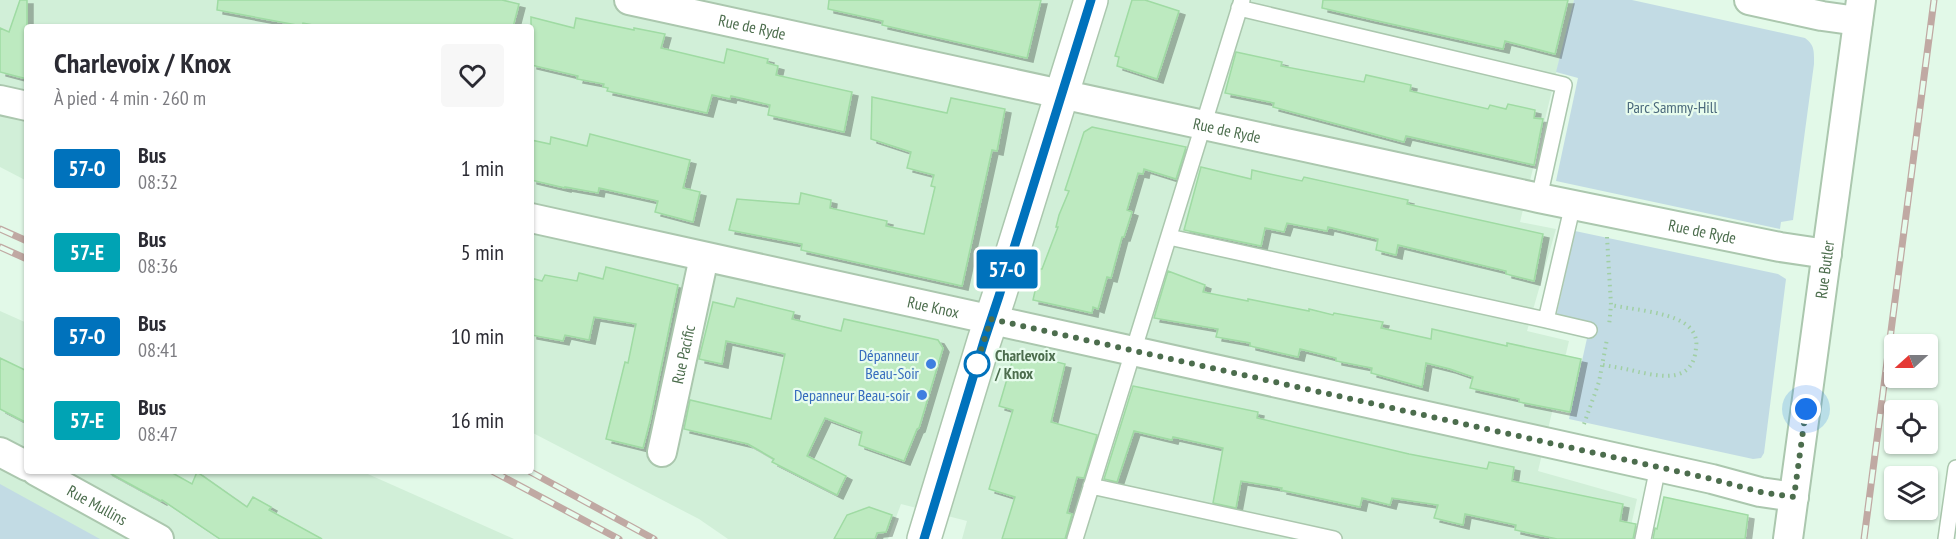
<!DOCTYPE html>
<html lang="fr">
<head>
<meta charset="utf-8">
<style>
  body { margin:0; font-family:"PT Sans Narrow",sans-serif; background:#f7f7f7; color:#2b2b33; height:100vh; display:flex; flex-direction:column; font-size:22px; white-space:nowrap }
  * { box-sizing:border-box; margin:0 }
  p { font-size:20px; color:#7c7c81 }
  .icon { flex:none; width:33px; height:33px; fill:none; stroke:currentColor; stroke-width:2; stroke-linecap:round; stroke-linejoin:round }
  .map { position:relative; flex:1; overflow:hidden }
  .drawer { position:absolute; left:24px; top:24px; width:510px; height:450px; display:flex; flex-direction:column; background:#fff; border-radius:6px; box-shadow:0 2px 4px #0004 }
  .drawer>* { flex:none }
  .badge { padding:0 12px; border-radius:4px; font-size:21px; line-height:39px }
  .needle { width:39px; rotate:249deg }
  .tools { position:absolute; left:1884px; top:334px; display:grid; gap:12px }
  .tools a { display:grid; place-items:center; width:54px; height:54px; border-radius:6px; background:#fff; box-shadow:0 2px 4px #0004; font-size:30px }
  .you { position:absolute; width:30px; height:30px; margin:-15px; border:4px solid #fff; border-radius:50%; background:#1a73e8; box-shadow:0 0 0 9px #1a73e833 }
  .map>.badge { position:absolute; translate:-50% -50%; box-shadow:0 0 0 3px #fff }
  .round { display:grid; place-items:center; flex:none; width:63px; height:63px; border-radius:6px; background:#f7f7f7 }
  .overview { display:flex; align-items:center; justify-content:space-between; height:102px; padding:0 30px }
  h1 { font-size:28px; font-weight:800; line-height:45px }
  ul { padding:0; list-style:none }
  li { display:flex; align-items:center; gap:18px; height:84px; padding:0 30px }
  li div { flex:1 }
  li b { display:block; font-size:22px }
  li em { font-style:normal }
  li .badge { min-width:66px; font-weight:700; text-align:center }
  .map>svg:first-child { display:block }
</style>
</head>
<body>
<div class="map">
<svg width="1956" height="539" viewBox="0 0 1956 539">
  <defs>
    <filter id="shadow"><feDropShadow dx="6" dy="4" stdDeviation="0" flood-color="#0004"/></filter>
  </defs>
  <rect width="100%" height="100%" fill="#e2f9e8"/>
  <!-- residential -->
  <path fill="#d1efd8" d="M 0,0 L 1574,0 L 1520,222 L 1556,229 L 1527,331 L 1569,341 L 1538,471 L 1637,499 L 1628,539 L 962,539 L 967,521 L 901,504 L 888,539 L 728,539 L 699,519 L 531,432 L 531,27 L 27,27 L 27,181 L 0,167 Z
    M 0,311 L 27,323 L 27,471 L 361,471 L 514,539 L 0,539 Z"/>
  <!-- green -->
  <path fill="#c2dbe4" d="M 1574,0 L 1632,0 L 1805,38 C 1815,45 1814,52 1814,64 L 1793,220 L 1781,222 L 1780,229 L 1556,181 L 1578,78 L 1556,72 Z
    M 1575,231 L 1778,274 L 1786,279 L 1764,453 L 1761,458 L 1753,459 L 1569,419 L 1590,325 L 1556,317 Z
    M 0,484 L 100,539 L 0,539 Z"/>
  <!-- building -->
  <path fill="#bdeac0" stroke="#9fdba3" stroke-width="1.5" filter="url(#shadow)" d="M 20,0 L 27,0 L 27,79 L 0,72 L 0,28 L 9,32 Z
    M 218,0 L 502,0 L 519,4 L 513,27 L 324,27 L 303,23 L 302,26 L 217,10 Z
    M 829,0 L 1041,0 L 1027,58 L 882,25 L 883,21 L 828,9 Z
    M 1132,0 L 1145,0 L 1179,11 L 1157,79 L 1117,66 L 1119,57 L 1115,56 Z
    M 1323,0 L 1568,0 L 1555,54 L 1505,41 L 1503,49 L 1369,19 L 1322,8 Z
    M 531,17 L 574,28 L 576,18 L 634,30 L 634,28 L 665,34 L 661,48 L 724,63 L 727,49 L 768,59 L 767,63 L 778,66 L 776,75 L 852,92 L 844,132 L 768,115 L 770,105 L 731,96 L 730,99 L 712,95 L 707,113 L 607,91 L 608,88 L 603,87 L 604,84 L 577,79 L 578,76 L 531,65 Z
    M 1236,52 L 1282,62 L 1281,66 L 1364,82 L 1366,75 L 1411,85 L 1410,91 L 1488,109 L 1490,105 L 1506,109 L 1508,104 L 1535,110 L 1534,118 L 1543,119 L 1534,165 L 1406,136 L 1404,142 L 1273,107 L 1274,103 L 1225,93 Z
    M 872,97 L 947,113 L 951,98 L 1005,109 L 997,151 L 992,150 L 962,286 L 801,250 L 802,244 L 729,230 L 737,199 L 799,204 L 801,193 L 831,200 L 830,208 L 887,221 L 886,226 L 924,234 L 935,187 L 931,186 L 934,175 L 907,168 L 911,152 L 871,139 Z
    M 1092,127 L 1186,147 L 1176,179 L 1144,169 L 1143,174 L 1138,173 L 1127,210 L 1132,212 L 1124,237 L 1122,237 L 1111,278 L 1107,277 L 1098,309 L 1093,307 L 1092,313 L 1033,300 L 1040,269 L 1042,269 L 1058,227 L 1056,227 L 1059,215 L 1069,191 L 1065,190 L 1084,132 Z
    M 590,134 L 690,160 L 683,188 L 700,192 L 693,222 L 655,212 L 658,201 L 599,188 L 598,193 L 565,187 L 565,188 L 531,180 L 531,140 L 550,144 L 551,137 L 587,146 Z
    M 1201,167 L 1251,179 L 1252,170 L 1302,181 L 1304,177 L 1408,200 L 1407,204 L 1543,234 L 1534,281 L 1506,274 L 1506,271 L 1398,245 L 1396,255 L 1376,250 L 1378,239 L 1328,227 L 1327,231 L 1287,223 L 1284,232 L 1265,228 L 1261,246 L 1184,230 Z
    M 606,267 L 678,285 L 650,421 L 643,448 L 606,439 L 625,362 L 628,363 L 636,324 L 594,317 L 589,340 L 565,335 L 563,341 L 531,335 L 531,278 L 542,281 L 545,275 L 577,281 L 579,273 L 603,279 Z
    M 1168,271 L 1205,285 L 1203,292 L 1248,301 L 1248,299 L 1309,311 L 1309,309 L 1333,315 L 1334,313 L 1383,322 L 1381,328 L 1431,339 L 1432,329 L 1507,346 L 1507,343 L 1581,359 L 1570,412 L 1519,402 L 1519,399 L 1470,388 L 1473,377 L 1450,369 L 1426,363 L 1422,387 L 1371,373 L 1372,368 L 1336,361 L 1336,358 L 1300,349 L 1298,357 L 1250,346 L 1250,343 L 1216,337 L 1218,329 L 1154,318 Z
    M 737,298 L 794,312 L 792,319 L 841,331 L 844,319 L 938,340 L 943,348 L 919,428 L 917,429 L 904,461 L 859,445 L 862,432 L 825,418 L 807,456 L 846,476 L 837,495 L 772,462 L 774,459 L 748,444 L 684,429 L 690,400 L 771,419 L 785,354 L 726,341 L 722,364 L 699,359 L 713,302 L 734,307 Z
    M 1015,352 L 1065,364 L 1051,422 L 1097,435 L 1084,478 L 1077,477 L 1067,513 L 1072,514 L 1065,539 L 1002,539 L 1015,497 L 989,489 L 1013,410 L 999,406 Z
    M 0,358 L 27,371 L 27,423 L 0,409 Z
    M 1133,386 L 1258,412 L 1257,418 L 1409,454 L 1487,469 L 1489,462 L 1514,467 L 1512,481 L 1623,504 L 1620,521 L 1636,524 L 1633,539 L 1557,539 L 1515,530 L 1516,525 L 1465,514 L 1463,525 L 1434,518 L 1438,505 L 1392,498 L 1390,505 L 1362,498 L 1360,507 L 1281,490 L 1282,488 L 1241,481 L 1236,508 L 1213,503 L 1223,448 L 1173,437 L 1172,440 L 1134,431 L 1117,482 L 1104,479 Z
    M 106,471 L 169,471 L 192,484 L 197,472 L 247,507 L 253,497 L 271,507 L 269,510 L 322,539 L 220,539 L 162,500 L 161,501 Z
    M 1664,497 L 1748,515 L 1745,539 L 1653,539 L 1655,528 L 1657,529 Z
    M 869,507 L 892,515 L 886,532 L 877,533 L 875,539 L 834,539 L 847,515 Z"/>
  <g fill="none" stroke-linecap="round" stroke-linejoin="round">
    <!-- service casing -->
    <g stroke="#abc7ae" stroke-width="18">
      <path id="service" d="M 1239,8 L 1564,85 L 1539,198
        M 1169,237 L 1546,320 L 1573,204
        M 1546,320 L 1589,330
        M 1091,486 L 1334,539
        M 1075,539 L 1242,0
        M 1643,539 L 1658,467
        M 1946,539 L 1956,468"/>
    </g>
    <!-- minor casing -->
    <g stroke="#abc7ae" stroke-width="32">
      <g id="minor">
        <path id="s1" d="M 629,0 L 1539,198 L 1780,247 L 1827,254"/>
        <path d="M 1749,0 L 1822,16 L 1858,21"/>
        <path d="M 0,100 L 27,106"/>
        <path id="s2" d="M 531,218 L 1712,479 L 1760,492 L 1794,497"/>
        <path d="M 0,452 L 27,466"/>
        <path id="s3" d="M 662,452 L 704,257"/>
        <path id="s4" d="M 36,471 L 159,539"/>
        <path id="s5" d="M 1788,539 L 1861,0"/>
      </g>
    </g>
    <!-- tertiary casing -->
    <g stroke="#abc7ae" stroke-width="36">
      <path id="tertiary" d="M 924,539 L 984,341 L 999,296 L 1091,0"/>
    </g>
    <!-- path -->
    <path stroke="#a1cfa4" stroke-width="4" stroke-dasharray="1.5 4.5" stroke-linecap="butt" d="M 1607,237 L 1611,305 L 1609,326
      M 1603,365 C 1615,367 1627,369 1639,372 C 1663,377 1693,383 1696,348 C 1698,337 1692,327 1682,322 C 1666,312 1630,309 1611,305
      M 1584,424 L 1599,382 L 1607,339"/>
    <!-- service -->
    <use href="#service" stroke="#fff" stroke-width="15"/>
    <!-- minor -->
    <use href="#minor" stroke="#fff" stroke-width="28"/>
    <!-- tertiary -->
    <use href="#tertiary" stroke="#fff" stroke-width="33"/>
    <!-- rail casing -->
    <g stroke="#c0a9a3" stroke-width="7">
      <path id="rail" d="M 0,229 L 27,241
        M 0,247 L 27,259
        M 492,471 L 619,539
        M 529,471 L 654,539
        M 1864,539 L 1934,0"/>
    </g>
    <!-- rail -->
    <use href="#rail" stroke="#e7fced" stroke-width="4.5" stroke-dasharray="14" stroke-linecap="butt"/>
  </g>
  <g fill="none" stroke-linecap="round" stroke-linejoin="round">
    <!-- line casing -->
    <g stroke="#fff" stroke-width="14">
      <path id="line" d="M 924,539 L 984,341 L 999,296 L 1091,0"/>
    </g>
    <!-- line -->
    <use href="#line" stroke="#0072bc" stroke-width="9"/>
    <!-- walk -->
    <path stroke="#4c6d4d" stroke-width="6" stroke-dasharray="0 10.8" d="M 977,364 L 974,372 L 991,319 L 1712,479 L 1760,492 L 1794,497 L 1806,409"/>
  </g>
  <!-- markers -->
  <g fill="#3f7fe0" stroke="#e7fced" stroke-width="2">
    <circle cx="931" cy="364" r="6"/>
    <circle cx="922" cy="395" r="6"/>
  </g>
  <circle fill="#fff" stroke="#0072bc" stroke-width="3" cx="977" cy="364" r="12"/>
  <g text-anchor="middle" stroke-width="4.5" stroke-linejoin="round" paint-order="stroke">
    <!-- street labels -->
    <g font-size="16" fill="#4c6d4d" stroke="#e7fced">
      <text dy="6" stroke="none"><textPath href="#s1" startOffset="126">Rue de Ryde</textPath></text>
      <text dy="6" stroke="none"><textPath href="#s1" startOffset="612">Rue de Ryde</textPath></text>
      <text dy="6" stroke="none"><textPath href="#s1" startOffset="1098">Rue de Ryde</textPath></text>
      <text dy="6" stroke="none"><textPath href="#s5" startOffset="272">Rue Butler</textPath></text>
      <text dy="6" stroke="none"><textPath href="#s2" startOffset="412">Rue Knox</textPath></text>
      <text dy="6" stroke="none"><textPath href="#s3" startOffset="100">Rue Pacific</textPath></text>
      <text dy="6" stroke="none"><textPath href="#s4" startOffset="70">Rue Mullins</textPath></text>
    </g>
    <!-- park labels -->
    <g font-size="16" fill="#4b697c" stroke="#e7fced">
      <text x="1672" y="113">Parc Sammy-Hill</text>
    </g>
    <!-- shop labels -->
    <g font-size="16" fill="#366cbe" stroke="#e7fced" text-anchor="end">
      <text x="919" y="361">Dépanneur<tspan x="919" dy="18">Beau-Soir</tspan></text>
      <text x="910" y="401">Depanneur Beau-soir</text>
    </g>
    <!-- stop labels -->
    <g font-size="16" font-weight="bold" fill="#4c6d4d" stroke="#e7fced" text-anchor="start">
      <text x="995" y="361">Charlevoix<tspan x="995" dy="18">/ Knox</tspan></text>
    </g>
  </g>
</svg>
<div class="tools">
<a><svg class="needle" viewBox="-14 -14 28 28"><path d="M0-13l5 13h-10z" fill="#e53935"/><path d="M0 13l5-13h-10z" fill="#7c7c81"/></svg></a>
<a><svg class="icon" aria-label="locate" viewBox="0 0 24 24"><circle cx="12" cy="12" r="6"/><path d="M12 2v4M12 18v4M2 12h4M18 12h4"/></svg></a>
<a><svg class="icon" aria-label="layers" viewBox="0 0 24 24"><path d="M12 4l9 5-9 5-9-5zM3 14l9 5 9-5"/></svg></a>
</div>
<div class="you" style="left:1806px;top:409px"></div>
<b class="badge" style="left:1007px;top:269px;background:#0072bc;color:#fff">57-O</b>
<section class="drawer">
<div class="overview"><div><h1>Charlevoix / Knox</h1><p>À pied · 4 min · 260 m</p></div><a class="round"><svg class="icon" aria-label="heart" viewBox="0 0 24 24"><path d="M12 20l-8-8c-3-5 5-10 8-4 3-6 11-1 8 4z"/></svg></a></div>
<ul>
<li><span class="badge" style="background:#0072bc;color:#fff">57-O</span><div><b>Bus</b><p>08:32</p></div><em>1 min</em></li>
<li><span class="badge" style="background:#00a3b4;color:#fff">57-E</span><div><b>Bus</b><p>08:36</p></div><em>5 min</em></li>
<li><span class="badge" style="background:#0072bc;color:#fff">57-O</span><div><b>Bus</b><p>08:41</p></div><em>10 min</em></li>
<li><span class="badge" style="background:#00a3b4;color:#fff">57-E</span><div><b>Bus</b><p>08:47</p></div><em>16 min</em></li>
</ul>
</section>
</div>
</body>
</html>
